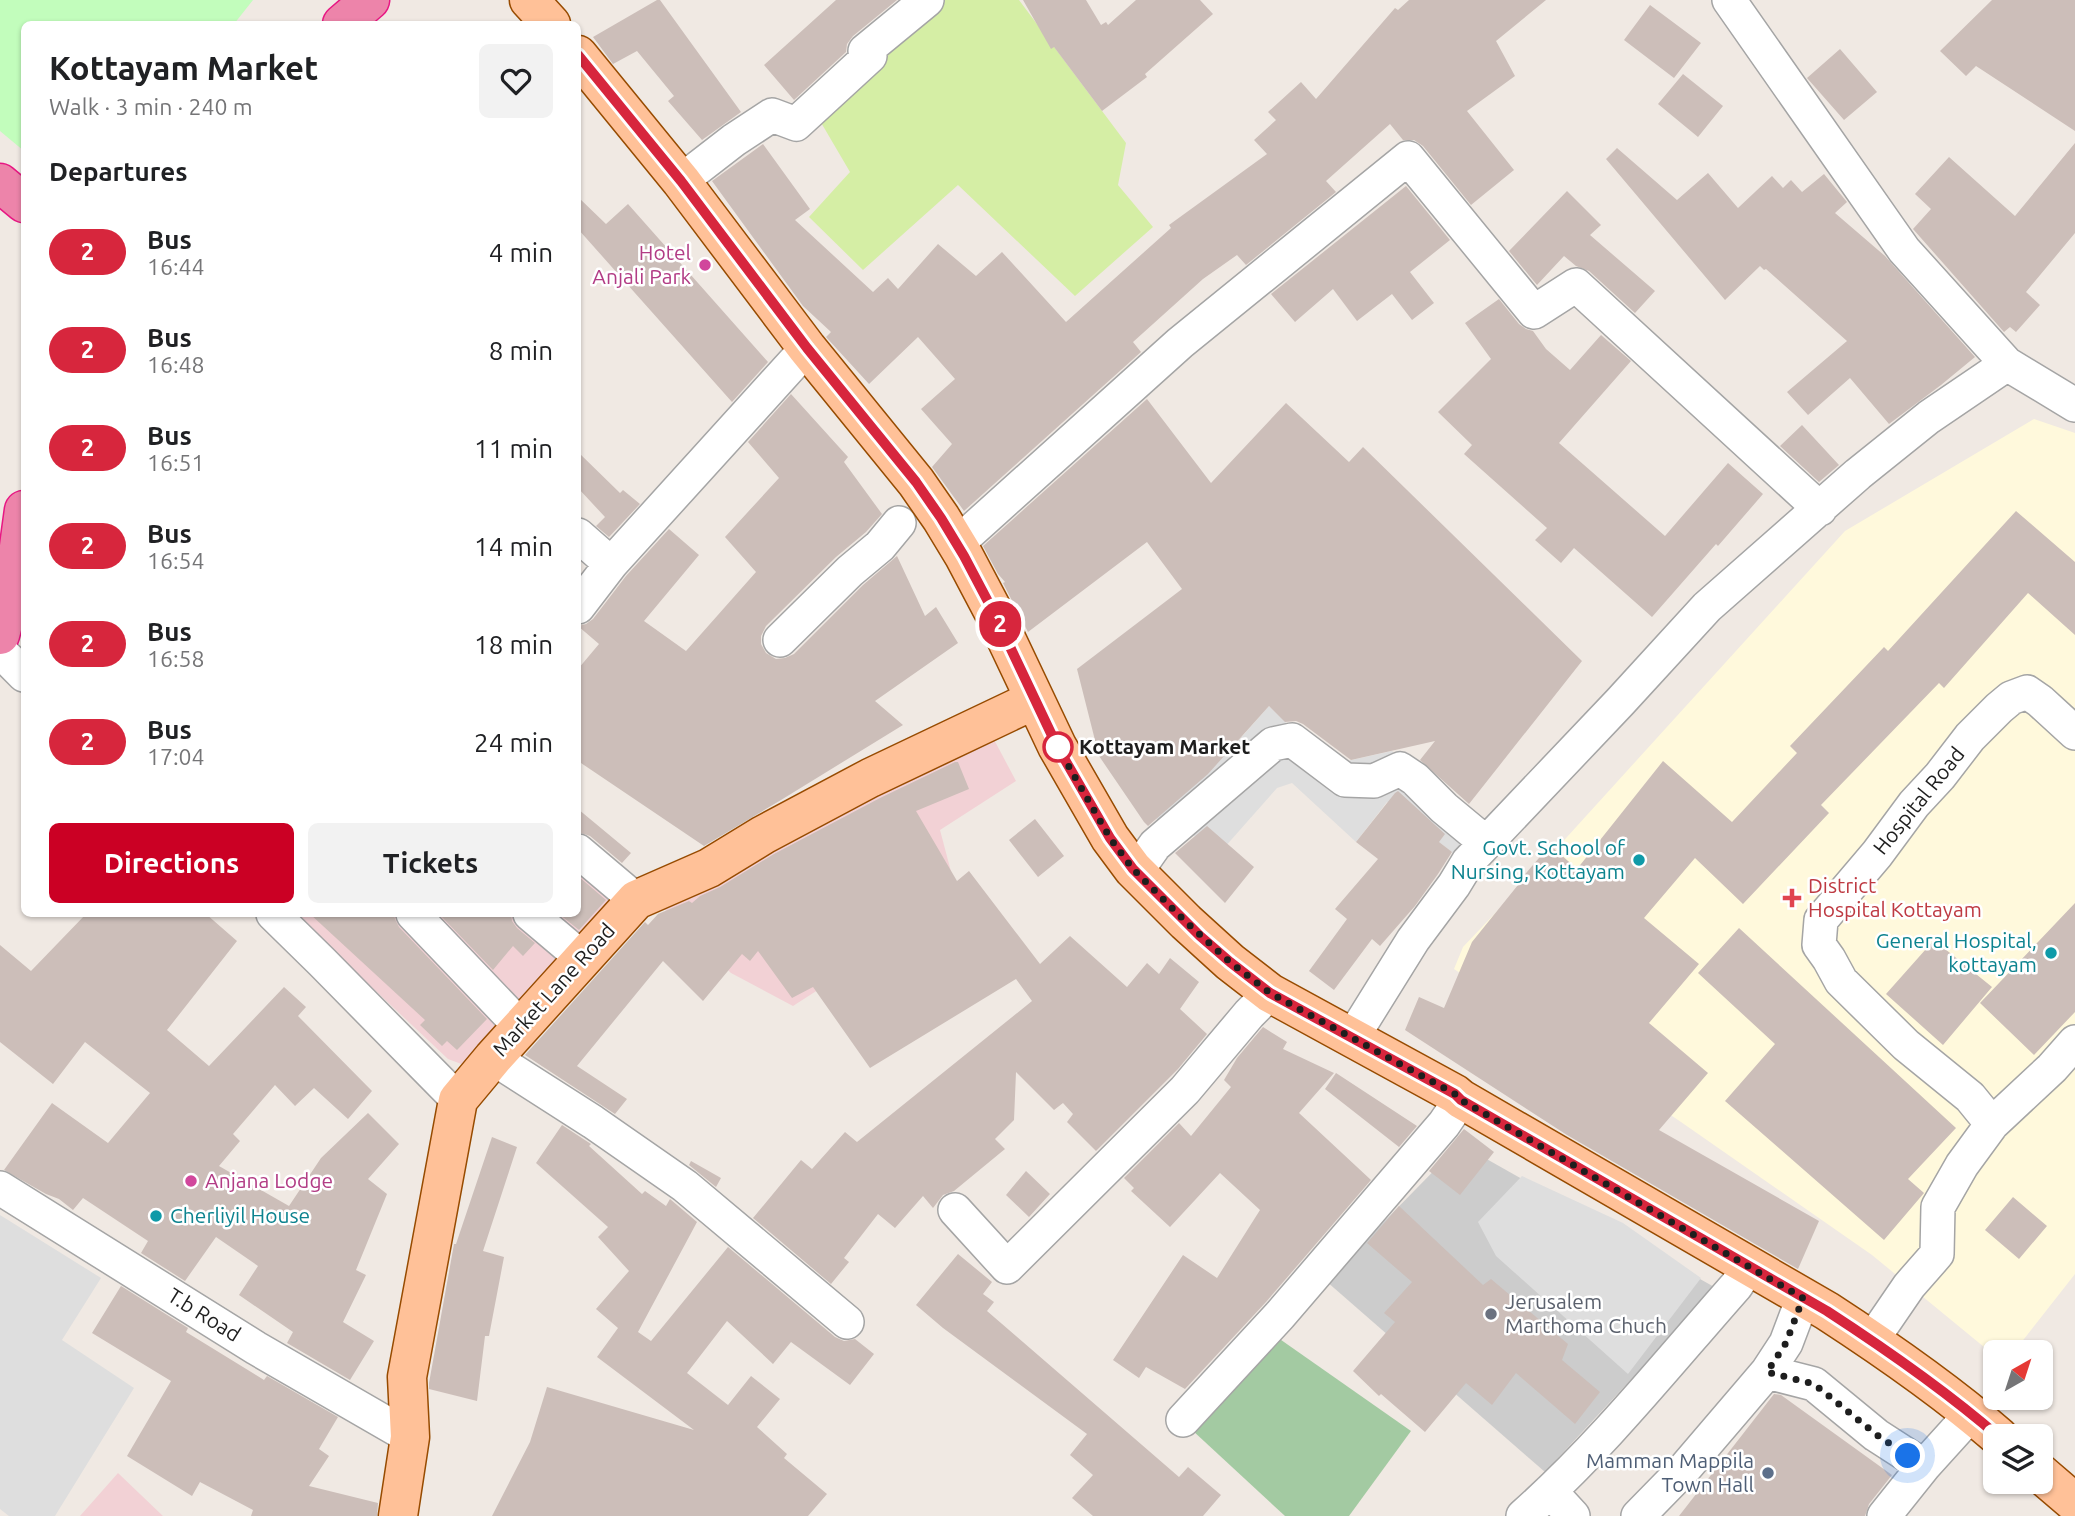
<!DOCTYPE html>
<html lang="en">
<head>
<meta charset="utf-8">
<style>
  body { margin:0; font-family:Ubuntu,sans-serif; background:#f2f2f2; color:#202124; height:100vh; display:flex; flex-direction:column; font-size:26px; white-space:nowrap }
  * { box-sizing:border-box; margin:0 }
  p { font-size:23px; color:#757577 }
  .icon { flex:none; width:38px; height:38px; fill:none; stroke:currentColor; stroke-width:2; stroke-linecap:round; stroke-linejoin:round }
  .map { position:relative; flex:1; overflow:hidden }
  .sheet { position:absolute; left:21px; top:21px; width:560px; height:896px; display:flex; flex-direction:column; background:#fff; border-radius:10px; box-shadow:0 2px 5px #0004 }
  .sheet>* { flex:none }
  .badge { padding:0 14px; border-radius:23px; font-size:24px; line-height:46px }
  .needle { width:46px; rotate:39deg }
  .buttons { position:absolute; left:1983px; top:1340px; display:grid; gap:14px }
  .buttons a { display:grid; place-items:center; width:70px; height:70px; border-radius:10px; background:#fff; box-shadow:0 2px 5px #0004; font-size:35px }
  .you { position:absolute; width:35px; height:35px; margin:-18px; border:5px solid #fff; border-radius:50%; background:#1a73e8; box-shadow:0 0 0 10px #1a73e833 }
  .map>.badge { position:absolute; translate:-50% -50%; box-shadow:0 0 0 4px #fff }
  h2 { padding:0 28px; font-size:26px; line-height:63px }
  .round { display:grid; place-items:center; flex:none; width:74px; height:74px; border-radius:10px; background:#f2f2f2 }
  .overview { display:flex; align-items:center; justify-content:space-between; height:119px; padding:0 28px }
  h1 { font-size:33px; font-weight:700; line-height:52px }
  .cta { display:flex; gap:14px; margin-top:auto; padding:14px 28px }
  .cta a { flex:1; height:80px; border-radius:10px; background:#cb0024; color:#fff; font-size:28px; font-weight:700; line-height:80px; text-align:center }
  .cta a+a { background:#f2f2f2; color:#202124 }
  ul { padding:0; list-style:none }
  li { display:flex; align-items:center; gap:21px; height:98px; padding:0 28px }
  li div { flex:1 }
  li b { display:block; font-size:26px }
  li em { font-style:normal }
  li .badge { min-width:77px; font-weight:700; text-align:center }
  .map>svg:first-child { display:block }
</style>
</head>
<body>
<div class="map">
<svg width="2075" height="1516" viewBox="0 0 2075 1516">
  <rect width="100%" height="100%" fill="#f0e9e3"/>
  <!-- commercial -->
  <path fill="#f2d1d5" d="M 991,734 L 1016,781 L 940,830 L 954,883 L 925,921 L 793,1006 L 731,973 L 658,903 Z
    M 578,861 L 618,895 L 464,1065 L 448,1059 L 294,914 L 578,914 Z
    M 118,1473 L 163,1516 L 80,1516 Z"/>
  <!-- education -->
  <path fill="#fff9dc" d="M 2034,419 L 2075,433 L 2075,1274 L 2013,1353 L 1995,1353 L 1995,1356 L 1872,1255 L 1681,1122 L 1454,969 L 1463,947 L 1557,848 L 1845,531 Z"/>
  <!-- religious -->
  <path fill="#ccc" d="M 1460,1144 L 1716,1288 L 1545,1472 L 1326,1281 Z"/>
  <!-- grass -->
  <path fill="#d5eea5" d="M 933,0 L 1019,0 L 1126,143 L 1118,185 L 1153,227 L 1075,296 L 958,185 L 863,270 L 809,217 L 850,172 L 816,114 Z"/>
  <!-- cemetery -->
  <path fill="#a3caa2" d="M 1274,1335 L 1411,1431 L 1349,1516 L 1285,1516 L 1192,1430 Z"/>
  <!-- park -->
  <path fill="#c2fdbc" d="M 0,0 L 253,0 L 234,24 L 24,24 L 24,151 L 0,131 Z"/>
  <!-- parking -->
  <path fill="#dedede" d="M 1269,706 L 1329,765 L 1392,751 L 1460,815 L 1479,829 L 1458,857 L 1387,802 L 1356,842 L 1292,783 L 1277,788 L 1216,857 L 1188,830 L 1178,842 L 1155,817 L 1231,749 Z
    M 1522,1176 L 1623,1223 L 1701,1278 L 1628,1374 L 1496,1256 L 1478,1222 Z
    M 0,1215 L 101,1278 L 62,1340 L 134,1388 L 55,1516 L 9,1516 L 0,1509 Z"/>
  <!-- building -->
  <path fill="#ccbeb9" d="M 657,0 L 660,0 L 741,112 L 702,140 L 668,101 L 674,96 L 637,51 L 613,64 L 593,37 Z
    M 836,0 L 897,0 L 853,36 L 847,44 L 846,52 L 794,100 L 764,65 Z
    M 1023,0 L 1086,0 L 1101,25 L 1106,22 L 1108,25 L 1136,0 L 1200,0 L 1213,14 L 1145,74 L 1147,77 L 1102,111 L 1054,47 L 1051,49 Z
    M 1409,0 L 1546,0 L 1496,41 L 1515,76 L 1467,111 L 1514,170 L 1471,205 L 1423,146 L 1414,140 L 1403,140 L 1390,124 L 1326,181 L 1336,192 L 1246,265 L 1237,255 L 1203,279 L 1133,342 L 1141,352 L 964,511 L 932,467 L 952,444 L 921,409 L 955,379 L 918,337 L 869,384 L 826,337 L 831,332 L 803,306 L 712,181 L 763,144 L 810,209 L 795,220 L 873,292 L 888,278 L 898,289 L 938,244 L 976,276 L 1002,252 L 1066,322 L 1171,228 L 1169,225 L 1267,154 L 1254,140 L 1276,120 L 1268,112 L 1301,82 L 1316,99 L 1395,8 L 1398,10 Z
    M 1992,0 L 2075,0 L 2075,131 L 1976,66 L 1966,76 L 1940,51 Z
    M 1650,5 L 1701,43 L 1674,78 L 1624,40 Z
    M 1840,49 L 1877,92 L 1844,120 L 1807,78 Z
    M 1683,74 L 1723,106 L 1698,137 L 1658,104 Z
    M 2075,143 L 2075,233 L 2026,292 L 2040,305 L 2016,332 L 2010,327 L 2004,332 L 1913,229 L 1931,209 L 1915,194 L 1949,157 L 2015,216 Z
    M 1617,148 L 1677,200 L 1708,173 L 1738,208 L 1772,176 L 1783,188 L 1791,180 L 1802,192 L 1824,174 L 1847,202 L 1835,213 L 1885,256 L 1975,357 L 1941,385 L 1889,424 L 1850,378 L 1808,415 L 1787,392 L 1847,341 L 1766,269 L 1764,270 L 1760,266 L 1725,300 L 1606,159 Z
    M 1406,186 L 1450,240 L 1410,272 L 1434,303 L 1412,320 L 1392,294 L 1357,321 L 1333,289 L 1295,322 L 1271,294 Z
    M 1567,191 L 1601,225 L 1590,235 L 1655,291 L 1635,313 L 1589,271 L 1576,266 L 1564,256 L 1537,285 L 1509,251 Z
    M 578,197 L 606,224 L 628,204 L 768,362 L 732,402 L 578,229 Z
    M 1499,299 L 1519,324 L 1526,329 L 1533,331 L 1546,349 L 1570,370 L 1601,335 L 1631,361 L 1559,443 L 1665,536 L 1728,463 L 1763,494 L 1718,546 L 1716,544 L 1652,617 L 1574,548 L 1561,563 L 1535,540 L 1547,528 L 1464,454 L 1472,445 L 1438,412 L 1491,359 L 1465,323 Z
    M 791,394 L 848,457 L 844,462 L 882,514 L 866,532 L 836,557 L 766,626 L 761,636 L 761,644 L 766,653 L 776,659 L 785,658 L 794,654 L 863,585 L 897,556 L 925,616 L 936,607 L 958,643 L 875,701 L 903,725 L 781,800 L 704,846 L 578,761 L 578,669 L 599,644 L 578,626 L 586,624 L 593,619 L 626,576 L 669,529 L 699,555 L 644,621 L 686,651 L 756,572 L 725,537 L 779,478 L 748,442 Z
    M 1147,399 L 1211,483 L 1286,403 L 1349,462 L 1363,447 L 1582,661 L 1469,804 L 1420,760 L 1435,741 L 1351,760 L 1303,724 L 1296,721 L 1285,722 L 1269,706 L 1208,774 L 1148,826 L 1144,822 L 1099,756 L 1077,669 L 1182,589 L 1147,542 L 1028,632 L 1003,583 L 1005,582 L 998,574 L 983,546 Z
    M 1802,425 L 1839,465 L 1819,482 L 1780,446 Z
    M 578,452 L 620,493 L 623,490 L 640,504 L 609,537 L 596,526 L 605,517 L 578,488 Z
    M 2016,511 L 2075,562 L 2075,635 L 2028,593 L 1944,688 L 1939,683 L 1821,805 L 1829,813 L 1743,904 L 1695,858 L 1644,918 L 1699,964 L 1649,1023 L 1708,1073 L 1659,1130 L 1819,1221 L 1798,1269 L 1567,1135 L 1405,1030 L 1419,997 L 1444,1008 L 1472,942 L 1522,880 L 1521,879 L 1550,845 L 1577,869 L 1663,761 L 1732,822 L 1797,753 L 1790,746 L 1884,647 L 1888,651 Z
    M 955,762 L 958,762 L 969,789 L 916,811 L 957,881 L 969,871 L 1040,964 L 1070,936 L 1127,987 L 1147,963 L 1159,974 L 1170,958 L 1199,982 L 1180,1009 L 1207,1034 L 1178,1069 L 1096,1151 L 1067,1122 L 1073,1114 L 1063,1103 L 1054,1110 L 1016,1072 L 1014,1120 L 995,1139 L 1005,1149 L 954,1191 L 943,1195 L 933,1208 L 923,1196 L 895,1228 L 878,1214 L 844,1258 L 849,1262 L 831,1284 L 753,1218 L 801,1160 L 812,1169 L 845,1132 L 857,1142 L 1032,1001 L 1016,979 L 870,1068 L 813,987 L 792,998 L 758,951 L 750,961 L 742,954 L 703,1001 L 663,961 L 577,1066 L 627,1099 L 615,1114 L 525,1055 L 645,922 L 648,925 L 658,914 L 689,901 L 692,903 L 700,896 L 720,887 L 774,854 L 880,798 Z
    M 1398,791 L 1445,834 L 1439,842 L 1452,852 L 1438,874 L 1415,906 L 1380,946 L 1372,939 L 1334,990 L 1309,971 L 1347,919 L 1335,909 L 1378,859 L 1356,842 L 1395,793 Z
    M 578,809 L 631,853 L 622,863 L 590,836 L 578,832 Z
    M 1035,819 L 1064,856 L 1038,877 L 1009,840 Z
    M 1207,826 L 1254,867 L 1225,903 L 1175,853 Z
    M 578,876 L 606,900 L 579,930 L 559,914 L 578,914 Z
    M 2075,903 L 2075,1012 L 2034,1055 L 1980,1003 Z
    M 86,914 L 206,914 L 237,941 L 167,1030 L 209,1066 L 284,987 L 306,1007 L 298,1016 L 372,1091 L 348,1119 L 314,1088 L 295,1106 L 275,1085 L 233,1134 L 240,1141 L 219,1166 L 289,1206 L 321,1158 L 368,1113 L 399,1144 L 368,1179 L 387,1194 L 356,1270 L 366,1275 L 343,1322 L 374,1341 L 350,1380 L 287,1343 L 293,1332 L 239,1295 L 258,1266 L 216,1237 L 185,1281 L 141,1253 L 148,1241 L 83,1198 L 73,1210 L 59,1199 L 46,1194 L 4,1170 L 52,1103 L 108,1143 L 150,1093 L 85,1042 L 53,1084 L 0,1042 L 0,945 L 31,971 Z
    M 310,914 L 394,914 L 395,919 L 399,927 L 487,1019 L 457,1050 L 447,1041 L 442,1046 L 420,1025 L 425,1020 Z
    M 439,914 L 511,914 L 512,921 L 517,928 L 535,943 L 523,956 L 513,946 L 493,970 Z
    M 1739,928 L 1956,1128 L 1908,1179 L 1924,1193 L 1884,1240 L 1725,1101 L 1775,1044 L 1698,973 Z
    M 1934,940 L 1992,987 L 1943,1045 L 1886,994 Z
    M 1263,1027 L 1287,1042 L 1283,1049 L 1334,1073 L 1299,1113 L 1371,1180 L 1266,1302 L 1185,1389 L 1146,1367 L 1139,1378 L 1113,1360 L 1183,1255 L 1217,1278 L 1260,1210 L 1220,1173 L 1170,1227 L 1131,1191 L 1134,1188 L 1124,1178 L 1179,1123 L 1191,1136 L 1231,1087 L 1224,1080 L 1237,1058 Z
    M 1336,1073 L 1417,1126 L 1399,1147 L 1325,1089 Z
    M 562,1125 L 591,1144 L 589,1146 L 642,1194 L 645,1191 L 666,1206 L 670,1199 L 697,1222 L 638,1332 L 651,1341 L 728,1247 L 835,1337 L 844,1341 L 855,1339 L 874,1354 L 850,1385 L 791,1342 L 773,1364 L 727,1321 L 687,1373 L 728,1405 L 751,1376 L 780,1399 L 757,1427 L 787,1454 L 784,1458 L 827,1494 L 808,1516 L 492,1516 L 530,1442 L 547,1387 L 694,1430 L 597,1357 L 618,1328 L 596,1309 L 629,1271 L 598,1237 L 608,1227 L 536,1163 Z
    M 1464,1129 L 1494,1152 L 1460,1195 L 1429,1171 Z
    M 492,1137 L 517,1147 L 483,1251 L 504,1257 L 489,1336 L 485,1336 L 477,1401 L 429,1389 L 429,1383 L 454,1244 L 456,1244 Z
    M 691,1161 L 721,1178 L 716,1187 L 689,1165 Z
    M 1026,1171 L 1050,1194 L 1029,1217 L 1006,1195 Z
    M 2013,1197 L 2047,1226 L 2019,1259 L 1985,1230 Z
    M 1399,1206 L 1483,1285 L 1491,1279 L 1568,1344 L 1562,1360 L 1600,1392 L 1575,1424 L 1516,1373 L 1492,1405 L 1466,1383 L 1425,1432 L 1381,1394 L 1379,1396 L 1353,1371 L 1395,1322 L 1384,1313 L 1412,1282 L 1367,1243 Z
    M 958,1254 L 992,1282 L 983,1294 L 994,1302 L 987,1311 L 1179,1477 L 1188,1467 L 1221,1495 L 1203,1516 L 1093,1516 L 1072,1498 L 1093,1475 L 1070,1455 L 1087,1434 L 943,1328 L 916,1305 Z
    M 121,1286 L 188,1328 L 186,1332 L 264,1380 L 267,1376 L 338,1417 L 319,1449 L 329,1456 L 309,1486 L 378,1503 L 377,1516 L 251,1516 L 253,1510 L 200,1482 L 192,1496 L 127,1456 L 171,1381 L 92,1333 Z
    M 1774,1394 L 1781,1395 L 1892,1475 L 1869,1504 L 1865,1516 L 1679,1516 Z"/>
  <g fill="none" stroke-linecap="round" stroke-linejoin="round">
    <!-- minor casing -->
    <g stroke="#a5a5a5" stroke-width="36">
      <path id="minor" d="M 1729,0 L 1904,250 L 2007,364 L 2075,405
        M 681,181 L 734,140 L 772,115 L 796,124 L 870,56 L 865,51 L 927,0
        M 578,535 L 611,564
        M 960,541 L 1180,343 L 1408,158 L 1534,312 L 1576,285 L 1820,509
        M 578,607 L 611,564 L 807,348
        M 780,640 L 850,571 L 880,546 L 899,523
        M 0,651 L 24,675
        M 578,851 L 636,900
        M 1136,872 L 1155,845 L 1273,744 L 1292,740 L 1345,780 L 1374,781 L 1400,769 L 1415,779 L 1444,808 L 1485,842
        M 273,914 L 322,962 L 458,1100
        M 413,914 L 521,1027
        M 530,914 L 582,958
        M 1352,1038 L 1413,940 L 1454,885 L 1468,862 L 1620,702 L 1707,607 L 1858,474 L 1929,417 L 2007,364
        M 493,1058 L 593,1122 L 685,1186 L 847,1322
        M 1992,1124 L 1970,1097 L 1906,1045 L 1841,981 L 1829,959 L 1819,945 L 1821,920 L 1877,854 L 1914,804 L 1940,776 L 1970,737 L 1999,708 L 2011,698 L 2027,692 L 2040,701 L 2075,733
        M 0,1188 L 256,1348 L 410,1437
        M 955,1210 L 1007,1267 L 1185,1090 L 1249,1014 L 1270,993
        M 1872,1340 L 1909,1286 L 1937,1254 L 1938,1207 L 1962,1165 L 1992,1124 L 2052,1068 L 2075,1042
        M 1767,1372 L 1786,1343 L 1803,1298
        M 1183,1420 L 1280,1315 L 1444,1124 L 1461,1099
        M 1550,1491 L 1573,1516
        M 1523,1516 C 1601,1447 1667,1364 1736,1286 L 1749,1267
        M 1638,1516 L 1685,1468 L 1767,1372 L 1814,1384 L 1876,1435 L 1924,1466 L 1972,1413
        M 1884,1516 L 1924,1466"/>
    </g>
    <!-- major casing -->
    <g stroke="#974b00" stroke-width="41">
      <path id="major" d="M 529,0 L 551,24
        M 578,55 L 681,181 L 807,348 L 916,482 L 941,518 L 964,556 L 993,611 L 1057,746 L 1110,838 L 1133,869 L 1186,922 L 1230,962 L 1270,993 L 1455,1094 L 1461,1099 L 1827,1311 C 1887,1350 1945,1390 1999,1437
        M 2040,1473 L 2075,1503
        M 398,1516 L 410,1437 L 407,1377 L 458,1100 L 493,1058 L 636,900 L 709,868 L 763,835 L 870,778 L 1034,700"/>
    </g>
    <!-- highway casing -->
    <g stroke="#e71783" stroke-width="41">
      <path id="highway" d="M 342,24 L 370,0
        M 0,183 L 24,203
        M 0,635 L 14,583 L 24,510"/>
    </g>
    <!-- minor -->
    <use href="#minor" stroke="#fff" stroke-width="33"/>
    <!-- major -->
    <use href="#major" stroke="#ffc198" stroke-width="38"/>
    <!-- highway -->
    <use href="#highway" stroke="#ed84aa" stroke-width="38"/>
  </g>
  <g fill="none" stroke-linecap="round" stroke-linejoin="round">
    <!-- line casing -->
    <g stroke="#fff" stroke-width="16">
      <path id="line" d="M 578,55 L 681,181 L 807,348 L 916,482 L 941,518 L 964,556 L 993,611 L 1057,746 L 1110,838 L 1133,869 L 1200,936 L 1230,962 L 1270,993 L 1455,1094 L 1461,1100 L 1827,1311 C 1887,1350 1945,1390 1999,1437"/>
    </g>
    <!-- line -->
    <use href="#line" stroke="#d7263d" stroke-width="10"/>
    <!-- walk -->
    <path stroke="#1e1e1e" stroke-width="7" stroke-dasharray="0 12.6" d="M 1058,747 L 1057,746 L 1110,838 L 1133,869 L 1186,922 L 1230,962 L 1270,993 L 1455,1094 L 1461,1100 L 1803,1298 L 1786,1343 L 1767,1372 L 1814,1384 L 1877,1435 L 1908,1456"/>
  </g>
  <!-- markers -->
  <g fill="#d1479c" stroke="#fff" stroke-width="2.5">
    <circle cx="705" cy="265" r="7"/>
    <circle cx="191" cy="1181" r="7"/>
  </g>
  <circle fill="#fff" stroke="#d7263d" stroke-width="3.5" cx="1058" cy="747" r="14"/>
  <g fill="#0f9aa8" stroke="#fff" stroke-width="2.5">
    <circle cx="1639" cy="860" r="7"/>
    <circle cx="2051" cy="953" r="7"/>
    <circle cx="156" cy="1216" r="7"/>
  </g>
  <path fill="#e0444e" stroke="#fff" stroke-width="2.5" d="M1788.5 887.5h7v7h7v7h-7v7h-7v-7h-7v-7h7z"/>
  <circle fill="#6b7280" stroke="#fff" stroke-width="2.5" cx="1491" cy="1314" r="7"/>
  <circle fill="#5c6f8a" stroke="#fff" stroke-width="2.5" cx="1768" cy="1473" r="7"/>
  <g text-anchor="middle" stroke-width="5" stroke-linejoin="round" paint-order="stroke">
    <!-- hotel labels -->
    <g font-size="21" fill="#b23c85" stroke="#fff" text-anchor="end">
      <text x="691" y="260">Hotel<tspan x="691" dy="24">Anjali Park</tspan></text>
      <text x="205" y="1188" text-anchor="start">Anjana Lodge</text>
    </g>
    <!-- stop labels -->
    <g font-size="21" font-weight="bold" fill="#1e1e1e" stroke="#fff" text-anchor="start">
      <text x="1079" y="754">Kottayam Market</text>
    </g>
    <!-- street labels -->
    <g font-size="21" fill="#1e1e1e" stroke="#fff">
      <text transform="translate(1919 801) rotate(-51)" y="7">Hospital Road</text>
      <text transform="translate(554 990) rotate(-48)" y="7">Market Lane Road</text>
      <text transform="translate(204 1315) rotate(32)" y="7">T.b Road</text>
    </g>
    <!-- culture labels -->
    <g font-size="21" fill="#0d838f" stroke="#fff" text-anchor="end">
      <text x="1625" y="855">Govt. School of<tspan x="1625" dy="24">Nursing, Kottayam</tspan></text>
      <text x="2037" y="948">General Hospital,<tspan x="2037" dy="24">kottayam</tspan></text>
      <text x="170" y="1223" text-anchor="start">Cherliyil House</text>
    </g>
    <!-- health labels -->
    <g font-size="21" fill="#be3a42" stroke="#fff" text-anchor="start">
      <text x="1808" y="893">District<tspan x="1808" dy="24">Hospital Kottayam</tspan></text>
    </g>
    <!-- worship labels -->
    <g font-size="21" fill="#5b616d" stroke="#fff" text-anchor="start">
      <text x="1505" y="1309">Jerusalem<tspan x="1505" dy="24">Marthoma Chuch</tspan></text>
    </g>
    <!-- service labels -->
    <g font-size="21" fill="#4e5e75" stroke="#fff" text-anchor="end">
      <text x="1754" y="1468">Mamman Mappila<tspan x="1754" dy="24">Town Hall</tspan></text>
    </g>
  </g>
</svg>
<div class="buttons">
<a><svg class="needle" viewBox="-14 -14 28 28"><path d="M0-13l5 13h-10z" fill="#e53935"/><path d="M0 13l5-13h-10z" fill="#757577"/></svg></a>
<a><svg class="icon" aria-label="layers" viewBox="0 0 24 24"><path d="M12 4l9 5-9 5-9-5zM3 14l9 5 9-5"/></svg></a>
</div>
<div class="you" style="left:1908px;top:1456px"></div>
<b class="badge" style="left:1000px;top:624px;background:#d7263d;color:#fff">2</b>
<section class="sheet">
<div class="overview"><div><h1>Kottayam Market</h1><p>Walk · 3 min · 240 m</p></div><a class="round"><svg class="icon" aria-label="heart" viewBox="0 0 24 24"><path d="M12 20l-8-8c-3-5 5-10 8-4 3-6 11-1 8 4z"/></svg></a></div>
<h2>Departures</h2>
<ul>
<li><span class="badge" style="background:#d7263d;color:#fff">2</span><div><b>Bus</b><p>16:44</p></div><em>4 min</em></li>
<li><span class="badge" style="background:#d7263d;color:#fff">2</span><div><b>Bus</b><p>16:48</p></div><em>8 min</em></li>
<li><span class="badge" style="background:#d7263d;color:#fff">2</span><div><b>Bus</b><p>16:51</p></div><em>11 min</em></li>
<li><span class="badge" style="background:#d7263d;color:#fff">2</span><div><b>Bus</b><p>16:54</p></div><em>14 min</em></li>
<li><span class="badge" style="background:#d7263d;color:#fff">2</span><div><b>Bus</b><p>16:58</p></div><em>18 min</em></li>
<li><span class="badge" style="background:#d7263d;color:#fff">2</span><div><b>Bus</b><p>17:04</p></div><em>24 min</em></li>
</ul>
<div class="cta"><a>Directions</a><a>Tickets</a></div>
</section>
</div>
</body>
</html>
